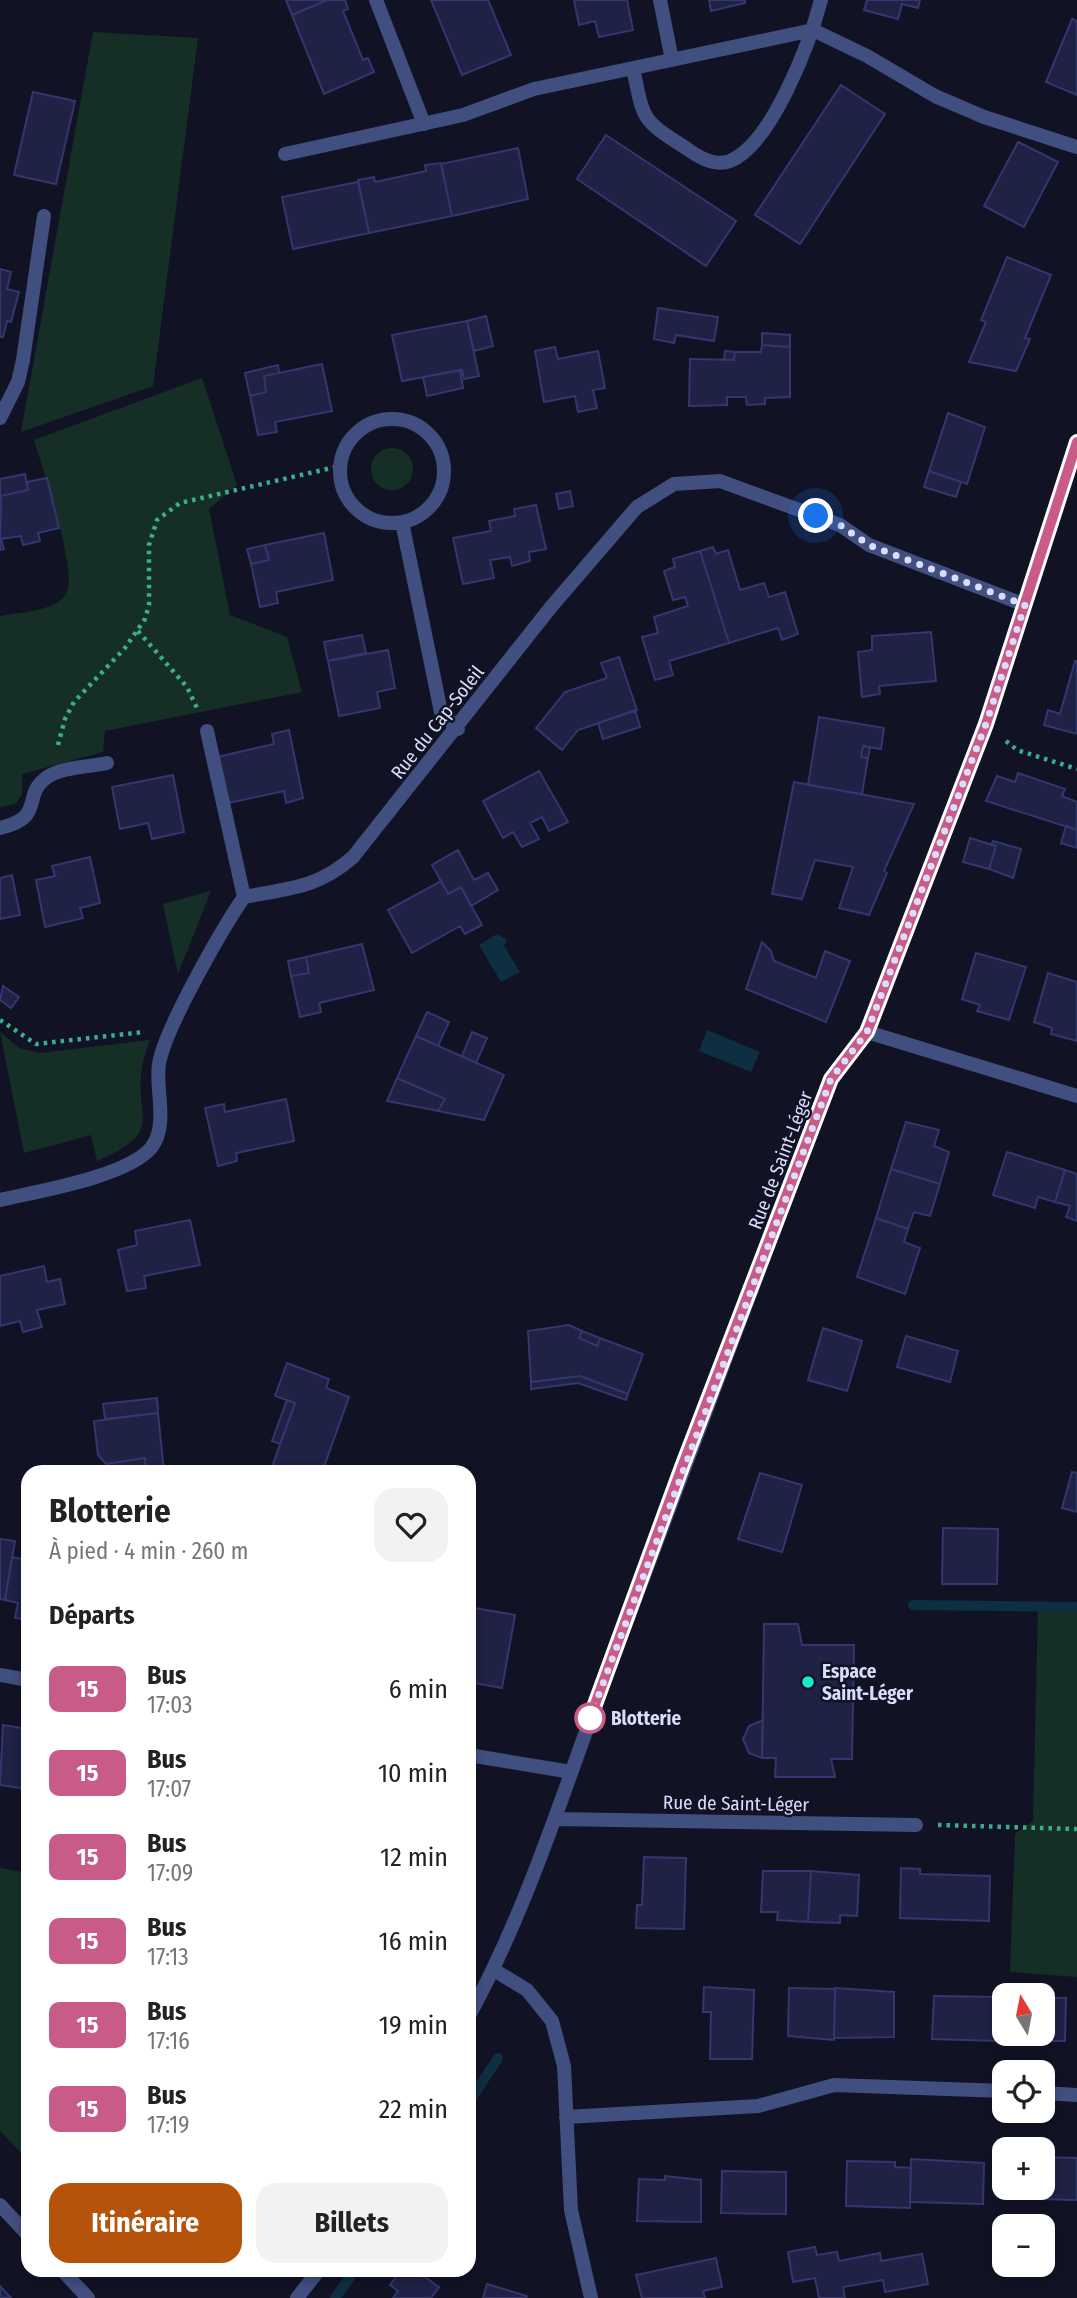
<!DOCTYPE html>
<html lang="fr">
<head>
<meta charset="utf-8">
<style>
  body { margin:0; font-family:"Fira Sans Condensed",sans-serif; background:#f2f2f2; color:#222; height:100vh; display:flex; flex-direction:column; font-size:26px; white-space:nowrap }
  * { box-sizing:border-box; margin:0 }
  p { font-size:23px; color:#767676 }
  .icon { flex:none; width:38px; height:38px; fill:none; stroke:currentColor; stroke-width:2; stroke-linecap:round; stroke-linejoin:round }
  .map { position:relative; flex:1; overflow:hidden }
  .drawer { position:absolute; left:21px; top:1465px; width:455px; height:812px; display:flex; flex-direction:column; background:#fff; border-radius:21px; box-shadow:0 4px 10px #0003 }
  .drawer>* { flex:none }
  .badge { padding:0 14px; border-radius:10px; font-size:24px; line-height:46px }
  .needle { width:46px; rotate:350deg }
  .tools { position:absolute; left:992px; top:1983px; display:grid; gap:14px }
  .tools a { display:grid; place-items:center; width:63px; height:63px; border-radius:14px; background:#fff; box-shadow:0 4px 10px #0003; font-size:35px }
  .you { position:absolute; width:35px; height:35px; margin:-18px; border:5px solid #fff; border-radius:50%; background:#1a73e8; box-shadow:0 0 0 10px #1a73e833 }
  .map>.badge { position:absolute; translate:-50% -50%; box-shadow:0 0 0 4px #fff }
  h2 { padding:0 28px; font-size:26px; line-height:63px }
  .round { display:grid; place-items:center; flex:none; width:74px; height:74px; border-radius:21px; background:#f2f2f2 }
  .summary { display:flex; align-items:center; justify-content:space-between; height:119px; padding:0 28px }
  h1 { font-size:33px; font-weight:700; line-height:52px }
  .button { display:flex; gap:14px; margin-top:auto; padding:14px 28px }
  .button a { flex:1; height:80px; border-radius:21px; background:#b45309; color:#fff; font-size:28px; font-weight:700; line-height:80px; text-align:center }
  .button a+a { background:#f2f2f2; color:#222 }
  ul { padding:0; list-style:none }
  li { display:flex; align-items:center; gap:21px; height:84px; padding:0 28px }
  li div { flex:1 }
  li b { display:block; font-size:26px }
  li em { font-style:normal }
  li .badge { min-width:77px; font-weight:700; text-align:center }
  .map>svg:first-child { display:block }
</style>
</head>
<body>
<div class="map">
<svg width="1077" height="2298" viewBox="0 0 1077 2298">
  <rect width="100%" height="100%" fill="#111325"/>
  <!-- green -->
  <path fill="#152f27" d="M 93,32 L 198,38 L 153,386 L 21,432 Z
    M 202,378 L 237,485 L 209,509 L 230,615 L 287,637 L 302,692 L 105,731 L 103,752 L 22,774 L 22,795 L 15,804 L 0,807 L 0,616 C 19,612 55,612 66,594 C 79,573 42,467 34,440 Z
    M371 469a21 21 0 1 1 42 0a21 21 0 1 1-42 0Z
    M 211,891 L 178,974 L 163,904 Z
    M 0,1032 L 19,1048 L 40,1053 L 150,1040 C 147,1048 144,1057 142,1066 C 134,1122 166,1130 97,1161 L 91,1135 L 24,1153 Z
    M 1038,1607 L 1077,1607 L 1077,1977 L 1010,1972 L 1015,1834 L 1033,1821 Z
    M 0,1868 L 28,1873 L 28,2160 L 0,2131 Z"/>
  <!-- water -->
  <path fill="#0e2e41" d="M 497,934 L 507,940 L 504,946 L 520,972 L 501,982 L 479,945 Z
    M 707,1030 L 760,1052 L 751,1072 L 699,1051 Z"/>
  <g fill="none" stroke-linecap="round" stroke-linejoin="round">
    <!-- stream -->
    <path stroke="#0e2e41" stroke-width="10" d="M 913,1605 L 1077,1607
      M 469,2102 L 498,2058
      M 335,2298 L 355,2270"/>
  </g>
  <!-- building -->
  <path fill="#1f2145" stroke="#33366f" stroke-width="2" d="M 286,0 L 327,0 L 292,15 Z
    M 327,0 L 345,0 L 348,9 L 343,11 L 363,60 L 368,58 L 374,72 L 324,94 L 292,15 Z
    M 431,0 L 488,0 L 511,55 L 462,75 Z
    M 574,0 L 627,0 L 633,30 L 599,37 L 595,21 L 579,25 Z
    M 709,0 L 745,0 L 745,3 L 711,11 Z
    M 867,0 L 920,0 L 918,8 L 902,4 L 898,19 L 864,10 Z
    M 1072,19 L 1077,21 L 1077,95 L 1046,82 Z
    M 841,85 L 885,114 L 800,244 L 755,215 Z
    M 33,92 L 75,101 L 56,184 L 14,175 Z
    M 606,135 L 736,221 L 706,266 L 577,179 Z
    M 1018,142 L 1058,162 L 1024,227 L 984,206 Z
    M 518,148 L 528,199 L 452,216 L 441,164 Z
    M 441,163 L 452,216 L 369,233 L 358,180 L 374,177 L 375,182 L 426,171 L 425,165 Z
    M 358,182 L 369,233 L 293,249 L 282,197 Z
    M 1007,257 L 1051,275 L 1025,338 L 1030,339 L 1016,371 L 969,362 L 986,322 L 981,320 Z
    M 0,269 L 11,272 L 7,289 L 19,292 L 11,322 L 7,321 L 3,337 L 0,337 Z
    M 658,308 L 718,317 L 714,341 L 676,335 L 674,343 L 654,339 Z
    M 486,316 L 493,346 L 474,351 L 467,321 Z
    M 467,321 L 479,376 L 464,379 L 462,370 L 402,381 L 392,335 Z
    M 762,333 L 790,335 L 790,347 L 762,345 Z
    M 762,345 L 790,347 L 790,397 L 765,398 L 765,404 L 747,405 L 746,397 L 727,397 L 727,405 L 689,406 L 690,359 L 734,360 L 735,352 L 761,352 Z
    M 555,347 L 558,359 L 598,351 L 605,388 L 593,390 L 597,408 L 578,412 L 575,396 L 544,402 L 535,351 Z
    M 725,351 L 735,352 L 734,360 L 724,360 Z
    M 322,364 L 332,411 L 275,422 L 277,432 L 258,435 L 250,396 L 266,392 L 264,376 Z
    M 278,365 L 279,373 L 264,376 L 266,392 L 250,396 L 245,373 Z
    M 460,370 L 463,388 L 427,396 L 423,377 Z
    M 948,413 L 985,427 L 967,484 L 929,471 Z
    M 929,471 L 961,482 L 956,497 L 924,487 Z
    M 25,474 L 28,490 L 1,496 L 0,504 L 0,479 Z
    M 47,478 L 59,528 L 38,533 L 40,541 L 23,545 L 21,536 L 1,539 L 4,549 L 0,550 L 1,496 L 28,490 L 27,482 Z
    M 570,491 L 573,506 L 559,509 L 556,494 Z
    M 536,505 L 546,549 L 529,552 L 530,561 L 512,566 L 510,557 L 490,560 L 494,578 L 463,584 L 453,538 L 491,531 L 489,521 L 515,516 L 514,509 Z
    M 324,533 L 333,580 L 276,592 L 278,603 L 260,607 L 251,564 L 269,560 L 265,545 Z
    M 265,545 L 269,560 L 251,564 L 247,549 Z
    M 713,547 L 716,554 L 728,550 L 740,590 L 764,583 L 769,597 L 785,592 L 798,634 L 782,640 L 778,628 L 729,643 L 700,551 Z
    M 700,551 L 729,643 L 669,661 L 673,675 L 655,680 L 642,637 L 658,633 L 654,617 L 688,606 L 685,597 L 673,600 L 664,571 L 675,567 L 673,559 Z
    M 931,632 L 936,681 L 879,686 L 880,694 L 862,697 L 858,652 L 872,650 L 872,636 Z
    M 362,635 L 366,653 L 328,661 L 324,642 Z
    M 388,650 L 395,688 L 377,692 L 380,708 L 339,716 L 328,661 Z
    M 619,657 L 637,710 L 578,730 L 562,750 L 536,728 L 565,692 L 607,678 L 601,663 Z
    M 1075,661 L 1077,661 L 1077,734 L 1044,725 L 1048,710 L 1060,714 Z
    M 635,710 L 640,727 L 603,739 L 598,723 Z
    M 819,717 L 884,728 L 881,749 L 863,746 L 861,757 L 868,758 L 862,794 L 808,785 Z
    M 289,730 L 303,798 L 286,803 L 284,791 L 228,803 L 217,757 L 274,744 L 272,734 Z
    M 863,746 L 870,747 L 868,758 L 861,757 Z
    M 539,771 L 568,822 L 549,831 L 542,817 L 530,823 L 539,839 L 522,847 L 513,832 L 503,838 L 483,801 Z
    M 1018,773 L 1065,789 L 1062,796 L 1077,802 L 1077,830 L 986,801 L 997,776 L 1015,782 Z
    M 173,775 L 184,832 L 152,839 L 148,823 L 120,829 L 112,787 Z
    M 794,782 L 914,804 L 884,871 L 887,873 L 869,915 L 839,908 L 853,867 L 815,860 L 802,899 L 772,894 Z
    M 1066,826 L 1077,830 L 1077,848 L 1061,843 Z
    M 970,838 L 996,846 L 989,869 L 963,862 Z
    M 993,841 L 1021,849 L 1013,878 L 989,869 L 996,846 L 991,845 Z
    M 458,850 L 474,880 L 488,873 L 498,890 L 471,906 L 461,887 L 448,894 L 432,865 Z
    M 90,857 L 100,903 L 80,908 L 83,918 L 45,927 L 36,880 L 55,876 L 52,866 Z
    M 12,875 L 20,915 L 0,919 L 0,878 Z
    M 441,881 L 448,894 L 461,887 L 482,925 L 465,934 L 460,926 L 412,953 L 388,910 Z
    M 762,942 L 771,951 L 774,961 L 816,978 L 825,951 L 850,961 L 826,1022 L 746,989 Z
    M 362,944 L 374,990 L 319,1003 L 321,1012 L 300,1017 L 291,976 L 309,973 L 306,957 Z
    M 976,953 L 1026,967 L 1009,1020 L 977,1011 L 980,1005 L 962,999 Z
    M 306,957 L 309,973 L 291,976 L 288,961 Z
    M 1048,973 L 1077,982 L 1077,1041 L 1051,1034 L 1052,1028 L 1034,1022 Z
    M 3,986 L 19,997 L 11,1008 L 0,1000 Z
    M 427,1012 L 449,1022 L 438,1046 L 416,1036 Z
    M 472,1032 L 487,1038 L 476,1063 L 462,1056 Z
    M 416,1036 L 504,1075 L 484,1120 L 438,1111 L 445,1099 L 397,1078 Z
    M 397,1078 L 445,1099 L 438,1111 L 387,1101 Z
    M 286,1099 L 294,1141 L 236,1153 L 237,1161 L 218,1166 L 205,1108 L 224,1104 L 225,1112 Z
    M 906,1122 L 939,1130 L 934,1146 L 949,1152 L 940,1184 L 891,1169 Z
    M 1007,1152 L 1065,1170 L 1055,1202 L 1038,1197 L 1035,1208 L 993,1195 Z
    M 891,1169 L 940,1184 L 930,1216 L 914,1212 L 908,1229 L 876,1218 Z
    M 1065,1170 L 1077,1174 L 1077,1221 L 1066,1217 L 1070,1206 L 1055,1202 Z
    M 876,1218 L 908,1229 L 904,1242 L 920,1248 L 905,1294 L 857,1277 Z
    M 190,1220 L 200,1265 L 144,1276 L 146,1288 L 127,1291 L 118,1250 L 137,1245 L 135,1231 Z
    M 44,1266 L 47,1282 L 60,1279 L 65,1304 L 37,1310 L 42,1327 L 23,1332 L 20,1321 L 0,1326 L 0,1276 Z
    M 569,1325 L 582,1331 L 579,1338 L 597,1346 L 600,1338 L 643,1354 L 628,1394 L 580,1376 L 531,1382 L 528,1331 Z
    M 823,1328 L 862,1341 L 847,1391 L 808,1380 Z
    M 582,1331 L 600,1338 L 597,1346 L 579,1338 Z
    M 906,1336 L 958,1351 L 950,1382 L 897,1367 Z
    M 287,1363 L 329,1379 L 326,1388 L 349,1397 L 322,1472 L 285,1472 L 272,1467 L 295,1403 L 275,1396 Z
    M 580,1376 L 628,1394 L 626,1400 L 578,1383 L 531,1389 L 531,1382 Z
    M 157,1398 L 158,1413 L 105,1419 L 103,1404 Z
    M 287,1400 L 295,1403 L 280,1444 L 272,1441 Z
    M 158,1413 L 164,1472 L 146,1472 L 145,1458 L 106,1464 L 98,1455 L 94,1421 Z
    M 145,1458 L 146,1472 L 113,1472 L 106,1464 Z
    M 1072,1472 L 1077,1473 L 1077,1512 L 1062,1508 Z
    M 760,1473 L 802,1485 L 782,1552 L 738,1539 Z
    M 943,1528 L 998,1529 L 997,1584 L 942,1584 Z
    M 0,1539 L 15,1541 L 5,1600 L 0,1599 Z
    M 12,1557 L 28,1560 L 28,1620 L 15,1618 L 18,1603 L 5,1600 Z
    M 469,1607 L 515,1615 L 502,1688 L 469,1682 Z
    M 764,1624 L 798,1624 L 802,1645 L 854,1645 L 852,1759 L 831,1759 L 835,1777 L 775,1777 L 776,1758 L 762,1758 Z
    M 763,1720 L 762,1758 L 749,1753 L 743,1739 L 749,1726 Z
    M 3,1725 L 28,1729 L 28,1789 L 0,1785 Z
    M 644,1857 L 686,1858 L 684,1929 L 636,1928 L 637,1905 L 642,1905 Z
    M 901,1868 L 920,1869 L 920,1874 L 990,1876 L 989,1921 L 900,1918 Z
    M 763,1871 L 811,1871 L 808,1922 L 777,1920 L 778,1912 L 761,1912 Z
    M 811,1871 L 859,1875 L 857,1916 L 840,1915 L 840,1923 L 808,1922 Z
    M 704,1987 L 754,1990 L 752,2059 L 710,2059 L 711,2012 L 703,2012 Z
    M 789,1988 L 835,1989 L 834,2040 L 788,2036 Z
    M 835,1988 L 894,1992 L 894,2037 L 834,2038 Z
    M 934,1996 L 1000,1997 L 999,2041 L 932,2039 Z
    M 1000,1997 L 1004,1997 L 1004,2034 L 1043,2034 L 1043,1998 L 1066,1998 L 1065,2041 L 999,2041 Z
    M 1043,2157 L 1077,2158 L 1077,2200 L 1037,2199 L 1037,2188 L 1043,2188 Z
    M 911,2159 L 984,2163 L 983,2204 L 910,2202 Z
    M 847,2161 L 895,2162 L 895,2167 L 911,2168 L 910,2208 L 846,2206 Z
    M 722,2171 L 786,2172 L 786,2214 L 721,2213 Z
    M 665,2176 L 701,2180 L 701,2222 L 637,2221 L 639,2179 L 665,2180 Z
    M 815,2247 L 817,2255 L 837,2252 L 839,2261 L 880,2253 L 881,2261 L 922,2254 L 928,2284 L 885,2292 L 883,2280 L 843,2287 L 845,2298 L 819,2298 L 815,2278 L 793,2282 L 788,2252 Z
    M 716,2258 L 722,2287 L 703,2291 L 705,2298 L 642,2298 L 636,2275 Z
    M 401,2270 L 415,2270 L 439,2287 L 431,2298 L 393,2298 L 398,2291 L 390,2285 Z
    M 487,2284 L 527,2296 L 526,2298 L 483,2298 Z
    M 0,2286 L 11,2298 L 0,2298 Z"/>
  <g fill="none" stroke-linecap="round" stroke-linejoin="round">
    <!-- path -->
    <path stroke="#39af89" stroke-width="4.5" stroke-dasharray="3.5 5" stroke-linecap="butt" d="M 138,631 L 187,687 L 197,708
      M 1006,741 L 1017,750 L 1077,769
      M 58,745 L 65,719 L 74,702 L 125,648 L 145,619 L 149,605 L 149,545 L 157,520 L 180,503 L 340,466
      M 0,1020 L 36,1044 L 144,1032
      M 938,1825 L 1077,1829"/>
    <!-- service -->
    <path stroke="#404e80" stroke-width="14" d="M 376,0 L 424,124
      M 660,0 L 672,60
      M 633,68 C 644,120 640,119 686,148 C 698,157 715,167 730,161 C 772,144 810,42 821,0
      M 285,154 L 463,115 L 534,89 L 813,30 L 867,56 L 935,96 L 984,117 L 1077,147
      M 0,418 L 18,382 L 23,360 L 44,216"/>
    <!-- minor -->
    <path stroke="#404e80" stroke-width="14" d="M340 471a52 52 0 1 1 104 0a52 52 0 1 1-104 0Z
      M 402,522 L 441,712 L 458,729
      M 207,731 L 244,897
      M 0,828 C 46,817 21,797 46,778 C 61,767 89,767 107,763
      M 867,1032 L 1077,1096
      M 0,1200 C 38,1191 126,1177 151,1148 C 169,1126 155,1089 159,1064 C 165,1028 222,929 244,897 C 290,888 318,888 353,857 L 551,607 L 637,507 L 674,484 L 720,481 L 840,525 L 869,545 L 1025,605
      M 0,1675 L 28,1680
      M 469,1755 L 571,1772
      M 556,1819 L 916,1825
      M 494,1970 L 527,1990 L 552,2021 L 564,2066 L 571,2210 L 591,2298
      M 469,2016 C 530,1904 566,1782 611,1663 C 684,1468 757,1273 831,1079 L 867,1032 L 951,817 L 986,724 L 1077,442
      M 1043,2093 L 1077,2095
      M 566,2117 L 758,2106 L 834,2085 L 1004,2091
      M 0,2205 L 28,2235
      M 62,2270 L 88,2298
      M 297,2298 L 319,2270"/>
  </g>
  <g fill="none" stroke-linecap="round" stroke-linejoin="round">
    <!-- line casing -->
    <g stroke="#fff" stroke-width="16">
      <path id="line" d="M 590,1718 L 682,1467 L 831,1079 L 867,1032 L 986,724 L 1077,442"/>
    </g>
    <!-- line -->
    <use href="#line" stroke="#c95b89" stroke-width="10"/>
    <!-- walk -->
    <path stroke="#d8ddfc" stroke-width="7" stroke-dasharray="0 12.6" d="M 590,1718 L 831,1079 L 867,1032 L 986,724 L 1025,605 L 869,545 L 840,525 L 816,516"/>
  </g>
  <!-- markers -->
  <circle fill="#14ecca" stroke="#111325" stroke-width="2.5" cx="808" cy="1682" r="7"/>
  <circle fill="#fff" stroke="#c95b89" stroke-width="3.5" cx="590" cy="1718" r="14"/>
  <g text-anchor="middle" stroke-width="5" stroke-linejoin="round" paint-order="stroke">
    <!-- street labels -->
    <g font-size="19" fill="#d8ddfc" stroke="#111325">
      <text transform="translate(437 722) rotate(-52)" y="7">Rue du Cap-Soleil</text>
      <text transform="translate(780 1160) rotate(-69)" y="7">Rue de Saint-Léger</text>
      <text transform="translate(736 1803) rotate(1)" y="7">Rue de Saint-Léger</text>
    </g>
    <!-- poi labels -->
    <g font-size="19" font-weight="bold" fill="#d8ddfc" stroke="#111325" text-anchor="start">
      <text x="822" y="1678">Espace<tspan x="822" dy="22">Saint-Léger</tspan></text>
    </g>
    <!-- stop labels -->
    <g font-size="19" font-weight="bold" fill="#d8ddfc" stroke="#111325" text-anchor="start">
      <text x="611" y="1725">Blotterie</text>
    </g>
  </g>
</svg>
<div class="tools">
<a><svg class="needle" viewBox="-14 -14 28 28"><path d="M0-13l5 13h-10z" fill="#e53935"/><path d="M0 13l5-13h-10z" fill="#767676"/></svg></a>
<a><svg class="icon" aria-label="locate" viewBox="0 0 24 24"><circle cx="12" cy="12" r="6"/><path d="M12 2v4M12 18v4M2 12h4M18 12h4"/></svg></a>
<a>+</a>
<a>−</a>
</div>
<div class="you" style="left:816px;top:516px"></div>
<section class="drawer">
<div class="summary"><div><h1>Blotterie</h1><p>À pied · 4 min · 260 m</p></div><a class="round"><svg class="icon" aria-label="heart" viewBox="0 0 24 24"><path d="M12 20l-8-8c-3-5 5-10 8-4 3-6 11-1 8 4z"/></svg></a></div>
<h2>Départs</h2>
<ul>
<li><span class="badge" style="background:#c95b89;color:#fff">15</span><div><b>Bus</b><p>17:03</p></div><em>6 min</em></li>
<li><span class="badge" style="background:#c95b89;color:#fff">15</span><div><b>Bus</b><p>17:07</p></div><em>10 min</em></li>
<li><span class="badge" style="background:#c95b89;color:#fff">15</span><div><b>Bus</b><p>17:09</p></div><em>12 min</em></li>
<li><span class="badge" style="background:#c95b89;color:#fff">15</span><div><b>Bus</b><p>17:13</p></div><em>16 min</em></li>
<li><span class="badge" style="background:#c95b89;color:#fff">15</span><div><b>Bus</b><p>17:16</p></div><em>19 min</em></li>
<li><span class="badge" style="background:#c95b89;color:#fff">15</span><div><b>Bus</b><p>17:19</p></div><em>22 min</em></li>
</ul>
<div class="button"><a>Itinéraire</a><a>Billets</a></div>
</section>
</div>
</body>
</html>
